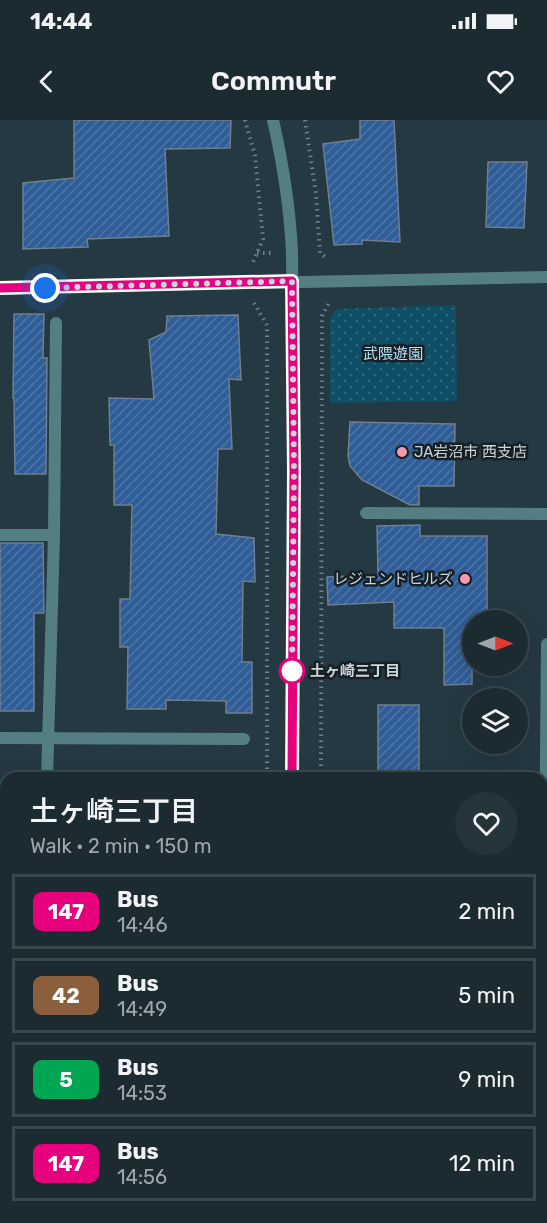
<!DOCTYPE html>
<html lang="en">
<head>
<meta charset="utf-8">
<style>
  body { margin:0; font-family:Rubik,"Noto Sans JP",sans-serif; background:#25333a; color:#f1f3f6; height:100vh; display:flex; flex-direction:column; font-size:22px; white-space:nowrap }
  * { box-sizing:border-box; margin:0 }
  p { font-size:20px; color:#a0a7ac }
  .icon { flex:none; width:33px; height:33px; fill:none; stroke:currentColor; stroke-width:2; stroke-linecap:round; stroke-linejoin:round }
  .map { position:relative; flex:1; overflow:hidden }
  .panel { position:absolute; left:0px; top:652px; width:548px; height:452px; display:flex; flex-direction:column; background:#1c2b32; border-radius:18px 18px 0 0; box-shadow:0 6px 24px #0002,0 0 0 2px #3a474d }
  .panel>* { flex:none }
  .badge { padding:0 12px; border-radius:9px; font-size:21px; line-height:39px }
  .needle { width:39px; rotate:90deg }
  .tools { position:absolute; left:462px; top:490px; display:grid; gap:12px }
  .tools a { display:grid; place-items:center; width:66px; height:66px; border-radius:50%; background:#1c2b32; box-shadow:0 6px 24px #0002,0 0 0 2px #3a474d; font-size:30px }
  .you { position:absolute; width:30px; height:30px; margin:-15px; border:4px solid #fff; border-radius:50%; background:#1a73e8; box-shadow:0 0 0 9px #1a73e833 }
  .map>.badge { position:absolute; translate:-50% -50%; box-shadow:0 0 0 3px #fff }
  .round { display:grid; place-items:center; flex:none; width:63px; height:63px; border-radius:32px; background:#25333a }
  .overview { display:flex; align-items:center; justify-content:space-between; height:102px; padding:0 30px }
  h1 { font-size:28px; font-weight:600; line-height:45px }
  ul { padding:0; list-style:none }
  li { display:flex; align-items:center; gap:18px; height:75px; margin:0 12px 9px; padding:0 18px; border:3px solid #3a474d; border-radius:0px }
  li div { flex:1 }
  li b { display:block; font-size:22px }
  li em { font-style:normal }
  li .badge { min-width:66px; font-weight:700; text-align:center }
  .status { display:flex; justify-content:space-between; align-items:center; height:42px; padding:0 30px; background:#1c2b32; direction:ltr }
  .status svg { height:16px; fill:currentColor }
  header { display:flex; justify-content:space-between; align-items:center; height:78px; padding:0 30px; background:#1c2b32; font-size:27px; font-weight:600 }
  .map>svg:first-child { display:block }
</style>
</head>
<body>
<div class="status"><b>14:44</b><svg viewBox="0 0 49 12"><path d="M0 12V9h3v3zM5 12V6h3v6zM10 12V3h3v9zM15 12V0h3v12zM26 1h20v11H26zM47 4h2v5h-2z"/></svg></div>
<header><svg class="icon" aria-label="back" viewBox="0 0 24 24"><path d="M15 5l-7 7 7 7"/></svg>Commutr<svg class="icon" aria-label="heart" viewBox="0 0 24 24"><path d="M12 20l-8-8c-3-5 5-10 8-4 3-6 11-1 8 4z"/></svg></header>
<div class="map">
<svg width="547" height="1103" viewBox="0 0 547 1103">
  <defs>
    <pattern id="park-dots" width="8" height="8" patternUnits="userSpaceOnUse" patternTransform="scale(1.5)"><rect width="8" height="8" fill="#0e4f67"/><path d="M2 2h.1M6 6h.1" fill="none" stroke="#30687c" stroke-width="1.8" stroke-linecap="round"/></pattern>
    <pattern id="building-hatch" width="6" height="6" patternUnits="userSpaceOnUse" patternTransform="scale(1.5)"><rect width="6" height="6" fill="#2f5d97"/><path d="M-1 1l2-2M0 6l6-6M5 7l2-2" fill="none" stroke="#4c74a5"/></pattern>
  </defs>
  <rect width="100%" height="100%" fill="#253942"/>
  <!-- park -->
  <path fill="url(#park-dots)" d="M 456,185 L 457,281 L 330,283 L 330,199 L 336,189 Z"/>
  <!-- building -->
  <path fill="url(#building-hatch)" stroke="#707d8e" stroke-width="1.5" d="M 74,0 L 231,0 L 230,28 L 165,29 L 169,116 L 87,119 L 88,127 L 23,129 L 23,63 L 74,58 Z
    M 360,0 L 394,0 L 400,122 L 362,120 L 362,124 L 334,125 L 323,24 L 360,19 Z
    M 488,42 L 527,42 L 524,108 L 486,107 Z
    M 14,194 L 44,194 L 43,238 L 47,238 L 46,354 L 15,354 L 14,278 L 13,278 Z
    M 238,195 L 241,260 L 229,259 L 232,329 L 218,329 L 216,414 L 254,418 L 255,462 L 243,461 L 242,542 L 252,542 L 252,593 L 226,593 L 226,581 L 166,580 L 166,589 L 127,589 L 128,527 L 120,527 L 120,479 L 130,479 L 132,385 L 114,385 L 114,325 L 110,325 L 109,278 L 154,279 L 149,220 L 166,212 L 167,196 Z
    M 350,302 L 455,304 L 454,366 L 419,366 L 419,385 L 410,385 L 362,360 L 350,346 L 348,336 Z
    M 420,405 L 420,416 L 487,416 L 487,501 L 472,501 L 472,564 L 444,565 L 444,508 L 394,508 L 394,482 L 328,485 L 327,457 L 378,455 L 377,406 Z
    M 0,423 L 43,423 L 44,493 L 34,493 L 34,591 L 0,591 Z
    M 378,585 L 419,585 L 419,658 L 378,658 Z"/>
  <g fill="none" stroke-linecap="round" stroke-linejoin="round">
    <!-- path -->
    <path stroke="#718189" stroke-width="4" stroke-dasharray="1.5 4.5" stroke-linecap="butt" d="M 245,0 L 255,36 L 263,119 L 253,142
      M 305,0 L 316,74 L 320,133 L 328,139
      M 257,133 L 271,133
      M 254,183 L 267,205 L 267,658
      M 321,658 L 322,196 L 330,181
      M 264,1103 L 264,1098
      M 322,1103 L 323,1098"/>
    <!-- minor -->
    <path stroke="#537f82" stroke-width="12" d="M 366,393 L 547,394
      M 0,415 L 54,415
      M 0,618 L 244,619
      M 47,658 L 54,415 L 56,203
      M 0,816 L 6,816
      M 0,1024 L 6,1024
      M 542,1090 L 547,524
      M 46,1098 L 46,1103"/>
    <!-- tertiary -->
    <path stroke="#537f82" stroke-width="12" d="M 273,0 C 283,44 290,88 292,133 L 294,351 L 292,658
      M 0,168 L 547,157
      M 292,1103 L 292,1098"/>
  </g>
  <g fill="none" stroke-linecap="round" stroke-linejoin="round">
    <!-- line casing -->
    <g stroke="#fff" stroke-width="14">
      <path id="line" d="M 0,168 L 292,161 L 294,351 L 292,658"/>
    </g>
    <!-- line -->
    <use href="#line" stroke="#e6007e" stroke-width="9"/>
    <!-- walk -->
    <path stroke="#cbd6dc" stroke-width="6" stroke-dasharray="0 10.8" d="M 45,168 L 292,161 L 294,351 L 292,560 L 292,551"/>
  </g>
  <!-- markers -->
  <g fill="#f29aae" stroke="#161f23" stroke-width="2">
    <circle cx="402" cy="332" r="6"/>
    <circle cx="465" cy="459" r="6"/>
  </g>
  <circle fill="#fff" stroke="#e6007e" stroke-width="3" cx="292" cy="551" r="12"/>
  <g text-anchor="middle" stroke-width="5" stroke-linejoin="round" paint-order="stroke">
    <!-- park labels -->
    <g font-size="15" fill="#b6e3f8" stroke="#161f23">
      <text x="393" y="239">武隈遊園</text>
    </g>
    <!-- poi labels -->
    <g font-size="15" fill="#cbd6dc" stroke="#161f23" text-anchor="start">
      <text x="414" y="337">JA岩沼市 西支店</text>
      <text x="453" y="464" text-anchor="end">レジェンドヒルズ</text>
    </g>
    <!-- stop labels -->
    <g font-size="15" font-weight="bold" fill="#cbd6dc" stroke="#161f23" text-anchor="start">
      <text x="310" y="556">土ヶ崎三丁目</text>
    </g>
  </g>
</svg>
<div class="tools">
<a><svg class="needle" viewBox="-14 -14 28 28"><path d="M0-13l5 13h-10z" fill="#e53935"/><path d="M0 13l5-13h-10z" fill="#a0a7ac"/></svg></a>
<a><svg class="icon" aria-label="layers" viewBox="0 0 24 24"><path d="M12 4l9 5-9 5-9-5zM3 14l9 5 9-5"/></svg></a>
</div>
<div class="you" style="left:45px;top:168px"></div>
<section class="panel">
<div class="overview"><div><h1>土ヶ崎三丁目</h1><p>Walk · 2 min · 150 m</p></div><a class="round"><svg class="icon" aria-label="heart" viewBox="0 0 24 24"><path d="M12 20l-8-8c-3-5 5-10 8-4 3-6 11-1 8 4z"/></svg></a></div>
<ul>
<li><span class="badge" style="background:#e6007e;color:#fff">147</span><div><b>Bus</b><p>14:46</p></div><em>2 min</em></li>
<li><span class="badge" style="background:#8b5e3c;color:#fff">42</span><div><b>Bus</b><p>14:49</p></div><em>5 min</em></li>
<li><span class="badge" style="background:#00a651;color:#fff">5</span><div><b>Bus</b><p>14:53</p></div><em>9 min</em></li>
<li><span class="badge" style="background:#e6007e;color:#fff">147</span><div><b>Bus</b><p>14:56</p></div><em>12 min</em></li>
</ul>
</section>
</div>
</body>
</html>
